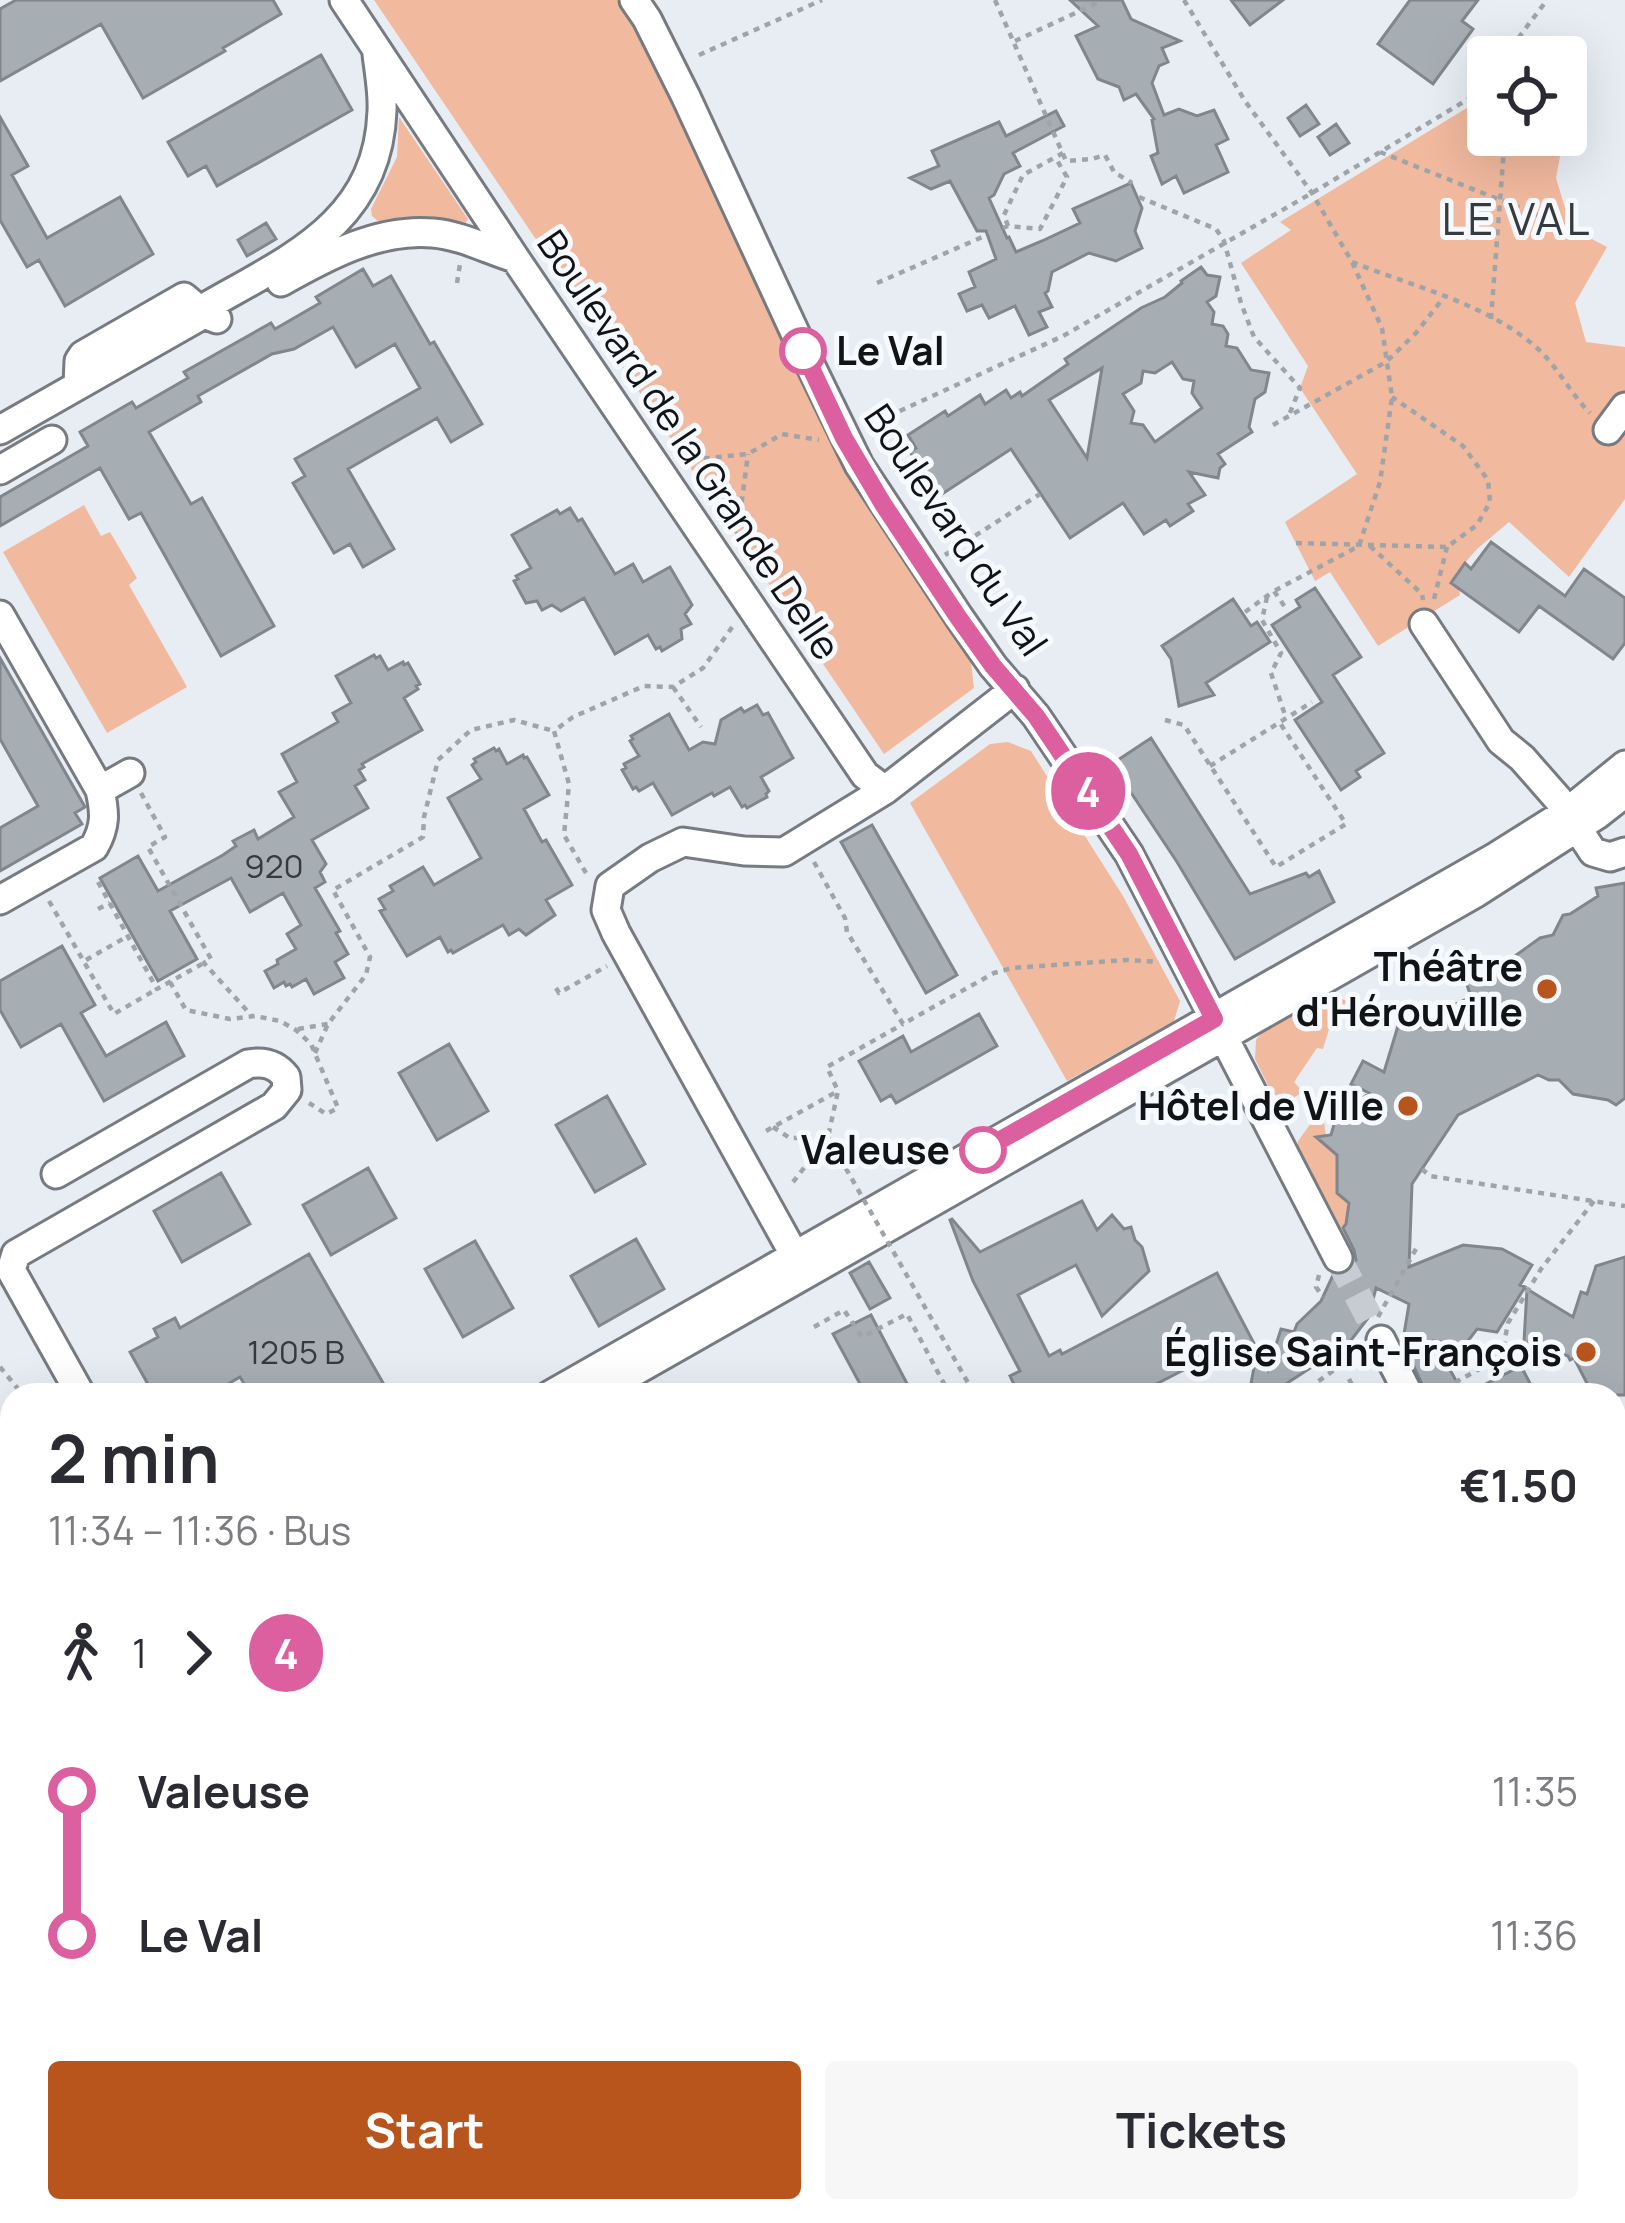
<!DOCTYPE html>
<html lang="en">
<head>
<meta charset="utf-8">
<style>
  body { margin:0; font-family:Manrope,sans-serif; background:#f7f7f7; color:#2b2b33; height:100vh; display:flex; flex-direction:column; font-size:45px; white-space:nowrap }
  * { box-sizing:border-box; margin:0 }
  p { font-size:39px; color:#7c7c81 }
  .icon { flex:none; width:66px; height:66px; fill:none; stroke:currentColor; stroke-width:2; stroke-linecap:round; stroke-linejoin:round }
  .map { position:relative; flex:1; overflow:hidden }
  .sheet { position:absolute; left:0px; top:1383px; width:1626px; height:840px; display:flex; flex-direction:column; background:#fff; border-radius:36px 36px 0 0; box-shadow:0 12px 48px #0002 }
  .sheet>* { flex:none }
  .badge { padding:0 24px; border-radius:39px; font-size:42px; line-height:78px }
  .fabs { position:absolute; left:1467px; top:36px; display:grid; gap:24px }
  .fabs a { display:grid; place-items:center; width:120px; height:120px; border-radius:12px; background:#fff; box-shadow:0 12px 48px #0002; font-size:60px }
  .map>.badge { position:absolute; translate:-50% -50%; box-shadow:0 0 0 6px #fff }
  .legs { display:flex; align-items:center; gap:18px; height:132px; padding:0 48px; font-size:39px }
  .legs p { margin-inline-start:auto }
  .headline { display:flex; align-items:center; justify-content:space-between; height:204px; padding:0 48px }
  h1 { font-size:66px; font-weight:700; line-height:90px }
  .action { display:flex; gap:24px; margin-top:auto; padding:24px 48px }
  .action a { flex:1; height:138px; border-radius:12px; background:#b8551c; color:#fff; font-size:48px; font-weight:700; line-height:138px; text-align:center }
  .action a+a { background:#f7f7f7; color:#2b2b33 }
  ul { padding:0 48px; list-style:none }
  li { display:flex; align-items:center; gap:42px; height:144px; font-size:45px }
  li i { display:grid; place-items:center; width:18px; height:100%; margin:0 15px; background:currentColor }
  li i::after { content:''; width:30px; height:30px; margin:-15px; border:9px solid; border-radius:50%; background:#fff }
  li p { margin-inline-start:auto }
  li:first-child i { background:linear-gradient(#0000 50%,currentColor 0) }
  li:last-child i { background:linear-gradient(currentColor 50%,#0000 0) }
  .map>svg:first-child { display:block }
</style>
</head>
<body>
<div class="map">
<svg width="1625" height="2223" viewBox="0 0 1625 2223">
  <rect width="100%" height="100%" fill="#e7edf3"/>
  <!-- green -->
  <path fill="#f1b99e" d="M 374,0 L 617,0 L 639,34 L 683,115 L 835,448 L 971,662 L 974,688 L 884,754 Z
    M 1488,95 L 1488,135 L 1564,135 L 1556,178 L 1571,228 L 1607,247 L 1575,303 L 1586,342 L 1625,347 L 1625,499 L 1569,577 L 1509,522 L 1477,549 L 1456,573 L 1460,595 L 1378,646 L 1330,572 L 1315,581 L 1285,522 L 1357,474 L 1300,388 L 1308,366 L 1241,263 L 1291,230 L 1280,222 Z
    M 399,117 L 468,219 L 465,224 L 378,221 L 372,216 L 371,209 L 397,157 Z
    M 84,505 L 101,536 L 110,532 L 137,578 L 129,585 L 187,687 L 107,733 L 3,552 Z
    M 1008,742 L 1031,751 L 1123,896 L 1180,1001 L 1174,1021 L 1067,1081 L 910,803 L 990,744 Z
    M 1330,996 L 1356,1003 L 1354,1010 L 1336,1006 L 1323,1049 L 1317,1048 L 1294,1082 L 1303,1092 L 1290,1100 L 1279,1098 L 1271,1091 L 1255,1059 L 1256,1040 L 1266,1027 Z
    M 1322,1108 L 1326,1136 L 1317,1138 L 1337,1155 L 1337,1193 L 1349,1203 L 1346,1224 L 1341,1229 L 1302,1156 L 1298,1155 L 1298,1141 Z
    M 3,2194 L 12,2194 L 12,2211 L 98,2211 L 112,2218 L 114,2223 L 17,2223 Z
    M 224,2211 L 306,2211 L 283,2223 L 201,2223 Z"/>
  <!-- building -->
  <path fill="#a7aeb3" stroke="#80868c" stroke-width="3" fill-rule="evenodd" d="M 16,0 L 273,0 L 281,14 L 223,48 L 225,51 L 143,98 L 101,24 L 0,81 L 0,9 Z
    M 1070,0 L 1122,0 L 1131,19 L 1180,41 L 1162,48 L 1168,62 L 1159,66 L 1152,83 L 1164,115 L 1179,109 L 1197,116 L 1214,110 L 1228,139 L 1216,145 L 1228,172 L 1184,193 L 1176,176 L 1162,184 L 1151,156 L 1158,153 L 1152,120 L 1154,119 L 1136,94 L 1124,100 L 1119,87 L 1098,79 L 1076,36 L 1098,26 Z
    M 1231,0 L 1283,0 L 1250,25 Z
    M 1410,0 L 1478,0 L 1462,21 L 1473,29 L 1433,84 L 1378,44 Z
    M 321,55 L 352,110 L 217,186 L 206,166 L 188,176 L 168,142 Z
    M 1306,105 L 1319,124 L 1300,136 L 1288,118 Z
    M 1056,111 L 1064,126 L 1013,153 L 1020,166 L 1004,174 L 994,195 L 989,198 L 1007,238 L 1009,237 L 1016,252 L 1042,241 L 1080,223 L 1073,209 L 1131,183 L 1142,208 L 1135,231 L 1142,248 L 1116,261 L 1089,253 L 1052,272 L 1048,291 L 1045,293 L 1052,307 L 1039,312 L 1047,327 L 1029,335 L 1015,306 L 989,318 L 982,305 L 967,311 L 959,294 L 975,287 L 969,272 L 996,259 L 986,231 L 977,231 L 950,181 L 931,189 L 910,178 L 939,166 L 932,151 L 999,122 L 1006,136 Z
    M 0,117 L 28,166 L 12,175 L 47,238 L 120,197 L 153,254 L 65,306 L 39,260 L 27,267 L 0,220 Z
    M 1336,124 L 1349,143 L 1330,155 L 1318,137 Z
    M 266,223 L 276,239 L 247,256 L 238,240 Z
    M 1201,267 L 1207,275 L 1220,277 L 1216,296 L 1207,302 L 1214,312 L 1212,324 L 1223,326 L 1228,334 L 1226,346 L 1237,348 L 1251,370 L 1269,373 L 1265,392 L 1255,399 L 1249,427 L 1252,432 L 1218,454 L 1225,464 L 1220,468 L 1218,478 L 1189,472 L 1205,495 L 1188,504 L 1193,511 L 1170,526 L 1166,520 L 1144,534 L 1123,503 L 1070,538 L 1011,449 L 939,496 L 910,452 L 916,448 L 908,435 L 945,411 L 948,416 L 980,395 L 985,404 L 1006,390 L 1011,398 L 1020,392 L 1022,396 L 1068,364 L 1065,359 L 1141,308 L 1165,297 L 1182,283 L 1181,281 ZM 1172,362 L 1183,379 L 1194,381 L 1192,393 L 1202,408 L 1155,442 L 1143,425 L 1131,423 L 1134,411 L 1123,394 L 1141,383 L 1143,371 L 1155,373 ZM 1102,368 L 1087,458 L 1049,400 Z
    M 363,269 L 373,286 L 391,276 L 430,344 L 434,342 L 482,424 L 451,442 L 437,418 L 348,469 L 394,549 L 363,567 L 350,544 L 334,553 L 293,483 L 305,476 L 295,459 L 420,388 L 395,344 L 356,367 L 333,327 L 294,349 L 272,354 L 198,396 L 201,402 L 149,432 L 191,504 L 202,498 L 274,626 L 221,656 L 141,513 L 129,519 L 100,468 L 0,526 L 0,497 L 88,446 L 80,432 L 132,402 L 136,408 L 188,378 L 184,372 L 271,323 L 275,329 L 320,303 L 316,297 Z
    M 570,508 L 578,521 L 582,519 L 615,574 L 633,564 L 643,582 L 670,567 L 692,605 L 685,614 L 691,624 L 681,629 L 682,639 L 662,651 L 660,647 L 656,649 L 648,635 L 615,654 L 584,598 L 561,611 L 552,605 L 542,610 L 537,601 L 526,603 L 514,581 L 518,579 L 516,576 L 531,568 L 512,535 L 557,510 L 560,514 Z
    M 1491,542 L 1565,596 L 1584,569 L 1625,598 L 1625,643 L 1613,659 L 1539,606 L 1519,632 L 1451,583 L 1465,563 L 1471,569 Z
    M 1315,588 L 1361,657 L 1333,675 L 1384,753 L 1356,771 L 1360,777 L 1341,790 L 1295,720 L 1322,702 L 1272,625 L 1300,607 L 1296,600 Z
    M 1233,599 L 1251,626 L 1257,622 L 1270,642 L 1206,683 L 1214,695 L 1179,706 L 1171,659 L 1162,646 Z
    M 374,655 L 376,658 L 380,656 L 388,670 L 403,662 L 404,665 L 408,663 L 420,684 L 416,686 L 418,689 L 404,698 L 422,730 L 362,764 L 364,767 L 359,770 L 365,780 L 355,786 L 368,808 L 312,840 L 326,864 L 320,872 L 325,882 L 315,888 L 340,931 L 336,933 L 348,954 L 335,962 L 344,978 L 314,994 L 306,979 L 292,987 L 290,984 L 286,986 L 284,982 L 274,988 L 265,971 L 278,964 L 277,960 L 296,949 L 287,934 L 301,925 L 283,893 L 250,912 L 231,878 L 170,911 L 197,959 L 158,981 L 100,878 L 138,856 L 158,891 L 223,855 L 236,846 L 233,841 L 254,830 L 258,839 L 294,817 L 279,792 L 297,782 L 282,754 L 338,722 L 333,713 L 351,703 L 336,676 Z
    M 0,658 L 85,807 L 75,813 L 82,824 L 0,871 L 0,828 L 38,806 L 0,739 Z
    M 757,705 L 763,715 L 768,713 L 793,758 L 761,777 L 769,791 L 766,794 L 767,797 L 747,808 L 745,805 L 742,807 L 730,787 L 714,796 L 712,793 L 672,815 L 653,783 L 639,791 L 636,787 L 633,789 L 622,770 L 626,768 L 624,764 L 639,756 L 630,741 L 633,739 L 631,736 L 669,714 L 689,750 L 703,742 L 715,744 L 721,720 L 741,708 L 744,712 Z
    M 1151,738 L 1250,894 L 1306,873 L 1309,877 L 1319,871 L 1334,902 L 1235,959 L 1177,862 L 1112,764 Z
    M 494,748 L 496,751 L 499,749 L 507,764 L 523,755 L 524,758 L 527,757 L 549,795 L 524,809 L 542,842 L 546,840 L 572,885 L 546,900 L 555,915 L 526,935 L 519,929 L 509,935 L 503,925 L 453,953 L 451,950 L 448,952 L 440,937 L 407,956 L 380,911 L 385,909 L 379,899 L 393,891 L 390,886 L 423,867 L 434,885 L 481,858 L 448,798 L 481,779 L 472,765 L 476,762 L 474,759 Z
    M 872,825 L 957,975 L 926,993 L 841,842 Z
    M 1625,883 L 1625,1098 L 1616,1105 L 1608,1100 L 1573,1094 L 1559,1080 L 1549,1080 L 1538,1075 L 1458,1115 L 1412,1184 L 1409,1267 L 1463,1245 L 1502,1249 L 1532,1265 L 1520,1285 L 1525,1287 L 1497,1332 L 1477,1329 L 1465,1345 L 1434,1341 L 1464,1395 L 1427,1395 L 1406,1349 L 1404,1334 L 1409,1304 L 1376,1288 L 1368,1318 L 1349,1343 L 1278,1389 L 1281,1395 L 1260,1395 L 1261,1392 L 1250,1389 L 1256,1357 L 1242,1364 L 1235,1353 L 1200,1371 L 1197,1363 L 1135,1395 L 1019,1395 L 1010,1376 L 1020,1371 L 973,1281 L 950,1220 L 952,1219 L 980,1252 L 1082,1201 L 1097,1230 L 1112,1215 L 1124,1229 L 1131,1227 L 1135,1240 L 1142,1247 L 1149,1271 L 1102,1316 L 1076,1265 L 1018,1295 L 1049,1356 L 1060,1350 L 1062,1354 L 1217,1273 L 1268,1370 L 1281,1329 L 1294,1332 L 1297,1324 L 1321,1301 L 1333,1275 L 1347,1273 L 1356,1260 L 1354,1250 L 1343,1228 L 1346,1224 L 1349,1203 L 1337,1193 L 1337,1155 L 1316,1137 L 1331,1135 L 1335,1121 L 1369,1093 L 1351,1084 L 1363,1061 L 1384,1072 L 1398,1026 L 1411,1030 L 1454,1018 L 1449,1007 L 1471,997 L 1466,982 L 1508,961 L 1540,938 L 1553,935 L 1563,915 L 1570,914 L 1598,896 L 1596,888 Z
    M 62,946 L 95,1005 L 81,1013 L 106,1056 L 166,1022 L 184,1056 L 104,1101 L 61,1024 L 21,1047 L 0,1010 L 0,981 Z
    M 979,1014 L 997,1046 L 896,1103 L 891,1095 L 881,1101 L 859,1061 L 903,1036 L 911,1052 Z
    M 449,1044 L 488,1111 L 437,1140 L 399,1073 Z
    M 607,1096 L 645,1164 L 595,1192 L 556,1125 Z
    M 368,1168 L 396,1218 L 331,1255 L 303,1205 Z
    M 221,1173 L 250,1224 L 182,1262 L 154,1211 Z
    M 636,1239 L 664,1289 L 599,1326 L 571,1276 Z
    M 475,1241 L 513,1308 L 463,1337 L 425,1269 Z
    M 309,1254 L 390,1395 L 251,1395 L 240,1377 L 209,1395 L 154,1395 L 130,1352 L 158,1337 L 154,1329 L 175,1318 L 180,1328 Z
    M 1625,1257 L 1625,1395 L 1593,1395 L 1574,1358 L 1570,1360 L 1568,1356 L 1524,1342 L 1527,1289 L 1573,1317 L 1581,1292 L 1587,1294 L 1596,1266 Z
    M 869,1262 L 890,1298 L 870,1309 L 850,1273 Z
    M 871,1315 L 913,1395 L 866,1395 L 833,1334 Z
    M 1521,1366 L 1536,1395 L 1464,1395 Z"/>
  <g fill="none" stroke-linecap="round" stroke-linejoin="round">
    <!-- minor-tunnel -->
    <path stroke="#c7ccd2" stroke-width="27" stroke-dasharray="27 14" stroke-linecap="butt" d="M 1338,1258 L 1381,1340"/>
    <!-- minor casing -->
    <g stroke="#757b81" stroke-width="33">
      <path id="minor" d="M 344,0 L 515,258 L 865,775 L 885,790
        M 634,0 L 647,19 L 686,97 L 803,350 L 859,465 L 959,617 L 993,666 L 1036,716 L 1129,854 L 1338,1258
        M 281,282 C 327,256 379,228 433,233 C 460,235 489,250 515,258
        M 78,385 L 79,361 L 83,355 L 184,297 L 204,314 L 217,319
        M 0,430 L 204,314 L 209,305 C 293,257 378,221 382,111 C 383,92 379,72 377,54
        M 1608,430 L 1625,407
        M 0,470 L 52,440
        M 0,615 L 100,790 L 130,773
        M 1424,624 L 1501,741 L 1522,758 L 1558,799 L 1593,852 L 1610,857 L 1625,852
        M 0,900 L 94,847 C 106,826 105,813 100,790
        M 56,1174 L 248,1064 C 264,1061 276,1064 286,1077 L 287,1090 L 274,1106 L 16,1254 L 11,1270 L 81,1395
        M 795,1256 L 616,933 L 606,910 L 610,886 L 650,858 L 683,842 L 744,851 L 784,852 L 885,790 L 1015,689
        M 1381,1340 L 1409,1395
        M 550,1395 L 1497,856 L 1567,812 L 1625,765
        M 593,1395 L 1476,893 L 1597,815 L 1625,793
        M 0,1609 L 12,1607
        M 0,1673 L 12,1666
        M 1614,1765 L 1625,1786
        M 1614,1850 L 1616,1854
        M 0,1882 L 12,1883
        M 1614,1882 L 1625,1876
        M 0,2015 L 12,1977
        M 1004,2211 L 1009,2223"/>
    </g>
    <!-- major casing -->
    <g stroke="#757b81" stroke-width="42">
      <path id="major" d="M 1614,1527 L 1625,1521
        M 0,2174 L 12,2173
        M 130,2211 L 145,2223
        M 185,2223 L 209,2211
        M 300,2223 L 323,2211"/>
    </g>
    <!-- path -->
    <path stroke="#9fa4a9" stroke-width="4.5" stroke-dasharray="6 6" stroke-linecap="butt" d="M 995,0 L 1066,161 L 1092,159 L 1105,155 L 1114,172 L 1132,183
      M 1184,0 L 1245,101 L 1312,193 L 1352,262 L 1382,328 L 1392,397 L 1380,482 L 1359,546 L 1274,591
      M 1015,41 L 1097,3
      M 699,55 L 822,0
      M 1504,57 L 1547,0
      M 1380,152 L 1593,237
      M 1139,197 L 1216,229 L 1224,241 L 1241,303 L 1254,337 L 1300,388 L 1289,415
      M 1008,226 L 1004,215 L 1023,175 L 1063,153
      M 1003,228 L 1008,226 L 1040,229 L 1067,177 L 1055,157
      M 1352,262 C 1414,287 1486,303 1537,348 C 1558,367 1570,393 1590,413
      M 457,283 L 460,264
      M 877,283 L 987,235
      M 1491,319 L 1505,135
      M 1273,425 L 1386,362 L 1416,333 L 1444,297
      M 867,426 L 1063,336 L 1312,193 L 1475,95 L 1488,77
      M 680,461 L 748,454 L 782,434 L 819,440
      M 737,538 L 748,454
      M 970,539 L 979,552
      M 1296,543 L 1447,547 L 1477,525 L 1490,502 L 1488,480 L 1463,446 L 1392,397
      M 1370,546 L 1422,594 L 1423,600
      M 945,555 L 1040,494
      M 1267,597 L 1262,620 L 1281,653 L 1271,673 L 1286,718
      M 1434,599 L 1447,547
      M 1245,612 L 1274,591 L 1287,610
      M 673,687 L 701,727
      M 1165,720 L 1184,725 L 1276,867 L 1346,824 L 1280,723
      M 1210,766 L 1312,702
      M 141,793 L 165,837 L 148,847 L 211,959 L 204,963 L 251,1015
      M 814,862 L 845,918 L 847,932 L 903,1024 L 994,973 L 1012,968 L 1127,960 L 1159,962
      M 586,873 L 564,835 L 569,784 L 554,731 L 573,717 L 644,686 L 673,687 L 703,668 L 733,626
      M 98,882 L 157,989 L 202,964
      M 49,901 L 114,1014 L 157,989
      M 98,909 L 110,903
      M 86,960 L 128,936
      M 170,982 L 186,1010 L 230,1019 L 255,1016 L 280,1021 L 296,1030 L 311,1044 L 338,1108 L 326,1114 L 309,1103
      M 556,988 L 559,993 L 607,966
      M 298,1029 L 328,1024
      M 315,1053 L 328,1024 L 366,975 L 370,957 L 333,890 L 423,837 L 424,817 L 438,760 L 471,730 L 514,720 L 554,731
      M 773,1127 L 790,1138 L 828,1137
      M 766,1131 L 838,1091
      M 1422,1169 L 1430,1176 L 1625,1206
      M 793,1182 L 828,1137 L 838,1091 L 827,1067 L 903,1024
      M 1319,1275 L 1316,1287 L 1323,1297
      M 1378,1317 L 1417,1247
      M 814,1327 L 844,1310 L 862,1337 L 907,1314 L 950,1395
      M 0,1367 L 23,1395
      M 1349,1379 L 1357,1395
      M 1434,1394 L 1485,1366 L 1504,1344 L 1508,1323 L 1541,1269 L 1594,1201
      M 1299,1395 L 1358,1353
      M 0,1463 L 12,1456
      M 1614,2114 L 1625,2109
      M 1614,2194 L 1625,2188
      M 373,2211 L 379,2223
      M 387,2211 L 394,2223
      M 399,2211 L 406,2223
      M 1405,2211 L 1412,2223
      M 1494,2211 L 1500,2223
      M 1601,2211 L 1607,2223"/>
    <!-- minor -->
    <use href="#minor" stroke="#fff" stroke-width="27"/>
    <!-- major -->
    <use href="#major" stroke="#fff" stroke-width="36"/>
    <!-- tram -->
    <path stroke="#7d8185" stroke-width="3" d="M 1614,1496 L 1625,1491
      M 229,2223 L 252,2211
      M 254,2223 L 277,2211"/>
    <!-- path-bridge -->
    <path stroke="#9fa4a9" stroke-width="4.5" stroke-dasharray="6 6" stroke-linecap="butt" d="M 828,1137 L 975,1395"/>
  </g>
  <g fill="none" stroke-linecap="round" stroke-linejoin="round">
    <!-- line-1 casing -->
    <g stroke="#fff" stroke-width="27">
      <path id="line-1" d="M 803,351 L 844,438 L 883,504 L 958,617 L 993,666 L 1036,716 L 1129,854 L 1214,1019 L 983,1150"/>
    </g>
    <!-- line-1 -->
    <use href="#line-1" stroke="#dc5f9f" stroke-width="18"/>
  </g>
  <!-- markers -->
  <g fill="#fff" stroke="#dc5f9f" stroke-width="6">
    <circle cx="803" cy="351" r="21"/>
    <circle cx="983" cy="1150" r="21"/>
  </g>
  <g fill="#b8551c" stroke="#f6fafe" stroke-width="4.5">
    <circle cx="1547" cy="989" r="12"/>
    <circle cx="1408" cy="1106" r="12"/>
    <circle cx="1586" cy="1352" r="12"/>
  </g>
  <g text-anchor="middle" stroke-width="10" stroke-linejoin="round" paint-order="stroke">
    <!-- number labels -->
    <g font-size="33" fill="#363a3c">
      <text x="274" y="878">920</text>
      <text x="296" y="1364">1205 B</text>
    </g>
    <!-- stop labels -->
    <g font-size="39" font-weight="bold" fill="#111315" stroke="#f6fafe" text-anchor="start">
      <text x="836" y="365">Le Val</text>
      <text x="950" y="1164" text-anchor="end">Valeuse</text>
    </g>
    <!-- street labels -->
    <g font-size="39" fill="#111315" stroke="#f6fafe">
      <text transform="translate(689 445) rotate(56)" y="14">Boulevard de la Grande Delle</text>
      <text transform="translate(956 530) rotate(56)" y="14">Boulevard du Val</text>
    </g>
    <!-- poi labels -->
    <g font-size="39" font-weight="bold" fill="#111315" stroke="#f6fafe" text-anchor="end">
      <text x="1523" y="981">Théâtre<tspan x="1523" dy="45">d'Hérouville</tspan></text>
      <text x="1384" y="1120">Hôtel de Ville</text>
      <text x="1562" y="1366">Église Saint-François</text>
    </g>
    <!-- quarter labels -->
    <g font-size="45" letter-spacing="3" fill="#363b40" stroke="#f6fafe">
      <text x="1517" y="235">LE VAL</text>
    </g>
  </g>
</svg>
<div class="fabs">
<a><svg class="icon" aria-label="locate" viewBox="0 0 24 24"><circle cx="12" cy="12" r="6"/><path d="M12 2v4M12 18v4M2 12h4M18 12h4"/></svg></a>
</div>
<b class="badge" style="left:1088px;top:791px;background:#dc5f9f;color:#fff">4</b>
<section class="sheet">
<div class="headline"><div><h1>2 min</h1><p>11:34 – 11:36 · Bus</p></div><b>€1.50</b></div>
<div class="legs"><svg class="icon" aria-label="walk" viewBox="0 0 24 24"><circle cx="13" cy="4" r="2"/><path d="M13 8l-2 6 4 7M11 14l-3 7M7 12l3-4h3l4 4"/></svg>1<svg class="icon" aria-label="forward" viewBox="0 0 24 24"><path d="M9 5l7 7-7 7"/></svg><b class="badge" style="background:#dc5f9f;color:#fff">4</b></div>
<ul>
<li><i style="color:#dc5f9f"></i><b>Valeuse</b><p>11:35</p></li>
<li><i style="color:#dc5f9f"></i><b>Le Val</b><p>11:36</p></li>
</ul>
<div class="action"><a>Start</a><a>Tickets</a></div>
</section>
</div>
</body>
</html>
